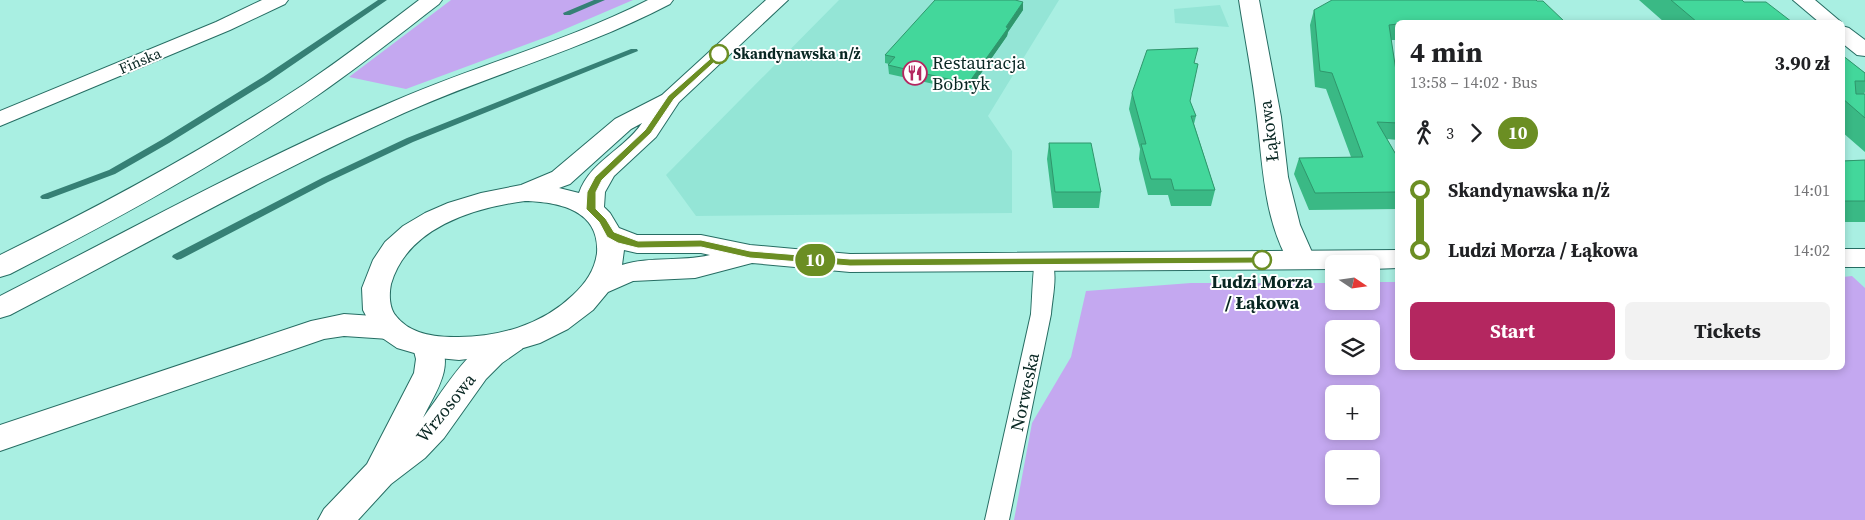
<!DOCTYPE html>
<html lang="en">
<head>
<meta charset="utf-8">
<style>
  body { margin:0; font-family:"Source Serif 4",serif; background:#f2f2f2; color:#202124; height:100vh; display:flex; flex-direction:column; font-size:19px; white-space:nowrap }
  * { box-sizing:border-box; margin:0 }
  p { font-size:16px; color:#757577 }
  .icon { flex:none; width:28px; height:28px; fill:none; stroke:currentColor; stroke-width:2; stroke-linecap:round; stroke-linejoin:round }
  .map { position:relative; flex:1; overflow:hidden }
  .sheet { position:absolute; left:1395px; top:20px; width:450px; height:350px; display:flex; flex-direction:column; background:#fff; border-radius:8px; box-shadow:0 2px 8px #0003 }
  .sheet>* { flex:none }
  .badge { padding:0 10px; border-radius:16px; font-size:18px; line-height:32px }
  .needle { width:32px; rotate:103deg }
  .controls { position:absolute; left:1325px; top:255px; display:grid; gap:10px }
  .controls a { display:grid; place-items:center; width:55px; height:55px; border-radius:8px; background:#fff; box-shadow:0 2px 8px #0003; font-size:25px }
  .map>.badge { position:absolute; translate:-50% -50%; box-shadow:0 0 0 2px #fff }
  .legs { display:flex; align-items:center; gap:8px; height:55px; padding:0 15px; font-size:16px }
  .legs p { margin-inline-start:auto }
  .headline { display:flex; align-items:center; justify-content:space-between; height:85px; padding:0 15px }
  h1 { font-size:28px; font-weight:700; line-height:38px }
  .action { display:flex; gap:10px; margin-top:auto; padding:10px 15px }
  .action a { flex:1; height:58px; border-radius:8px; background:#b42760; color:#fff; font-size:20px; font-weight:700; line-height:58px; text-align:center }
  .action a+a { background:#f2f2f2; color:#202124 }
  ul { padding:0 15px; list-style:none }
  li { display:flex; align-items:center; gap:18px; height:60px; font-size:19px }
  li i { display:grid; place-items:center; width:8px; height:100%; margin:0 6px; background:currentColor }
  li i::after { content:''; width:12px; height:12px; margin:-6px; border:4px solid; border-radius:50%; background:#fff }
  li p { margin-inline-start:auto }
  li:first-child i { background:linear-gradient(#0000 50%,currentColor 0) }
  li:last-child i { background:linear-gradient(currentColor 50%,#0000 0) }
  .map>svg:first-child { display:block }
</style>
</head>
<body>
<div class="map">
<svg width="1865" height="520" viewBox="0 0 1865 520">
  <rect width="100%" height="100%" fill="#a9efe2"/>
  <!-- built -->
  <path fill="#94e5d6" d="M 839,0 L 1059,0 L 988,116 L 1012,151 L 1012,213 L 696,216 L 666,175 Z
    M 1220,5 L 1229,27 L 1175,23 L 1174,9 Z"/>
  <!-- green -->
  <path fill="#c4a8f0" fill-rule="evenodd" d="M 451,0 L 633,0 L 549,36 L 406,89 L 349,77 Z
    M 1852,276 L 1865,288 L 1865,520 L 1014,520 L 1032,423 L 1071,357 L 1086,291 L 1191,283 L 1334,283 L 1334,301 L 1371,301 L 1371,282 L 1397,282 L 1398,368 L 1842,368 L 1843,277 ZM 1334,329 L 1371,329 L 1371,366 L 1334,366 ZM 1334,394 L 1371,394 L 1371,431 L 1334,431 ZM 1334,459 L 1371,459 L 1371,496 L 1334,496 Z"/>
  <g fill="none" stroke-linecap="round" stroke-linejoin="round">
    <!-- stream -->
    <path fill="#368075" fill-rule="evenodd" d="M 378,0 L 387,0 L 269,81 L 169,143 L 115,174 L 48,199 L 42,199 L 40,197 L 42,195 L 109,170 L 163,139 L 263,77 Z
      M 594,0 L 605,0 L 570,15 L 564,15 L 563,13 Z
      M 631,49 L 637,49 L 638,51 L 413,142 L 328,182 L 181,259 L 177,260 L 172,257 L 173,255 L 322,178 L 407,138 Z"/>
    <!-- service casing -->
    <g stroke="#266d63" stroke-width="2">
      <path id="service" d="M 1043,256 L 1050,257 C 1059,272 1052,298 1051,314 L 1009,520 L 985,520 L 1031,314 C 1032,304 1033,263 1036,257 Z"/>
    </g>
    <!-- minor casing -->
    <g stroke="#266d63" stroke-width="2">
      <path id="minor" d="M 1239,0 L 1259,0 L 1281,117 L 1288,177 L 1300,225 L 1315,259 L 1311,266 L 1301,268 L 1291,266 C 1264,221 1263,168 1257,117 C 1253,78 1245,39 1239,0 Z
        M 511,330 L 522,333 L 526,341 L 522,349 L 502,363 L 486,379 L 444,438 L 425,458 L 391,484 L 358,520 L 318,520 L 324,509 L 367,464 L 414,373 L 416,359 L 413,347 L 417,339 L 428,336 L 439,339 C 455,368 435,392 423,418 C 447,386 470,342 511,330 Z"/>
    </g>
    <!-- tertiary casing -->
    <g stroke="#266d63" stroke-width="2">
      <path id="tertiary" d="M 262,0 L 288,0 L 285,4 L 230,30 L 0,126 L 0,111 L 216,22 Z
        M 766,0 L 788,0 L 679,102 L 656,137 L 614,176 L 605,192 L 604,207 L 610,213 L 619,228 L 637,235 L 701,235 L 750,245 L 850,254 L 1398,250 L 1398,268 L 1371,269 L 1371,264 L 1334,264 L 1334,269 L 850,272 L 752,263 L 695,278 L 633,281 L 608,292 L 593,310 L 568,329 L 540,343 L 500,355 L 459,360 L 428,357 L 397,348 L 375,333 L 363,310 L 362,288 L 373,260 L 385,242 L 403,226 L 425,213 L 448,203 L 481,193 L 521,185 L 552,172 L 615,119 L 662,95 ZM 642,123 C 624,150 590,161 579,193 L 559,188 L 570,184 L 631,129 ZM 525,201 C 559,202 600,210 597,253 C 595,270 585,284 573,295 C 542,325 497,338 454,337 C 434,337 410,334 396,316 C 389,308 389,294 391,284 C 407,228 473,208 525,201 ZM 624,250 L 637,253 L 701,253 L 710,255 C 681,262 650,256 622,265 Z
        M 1793,0 L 1815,0 L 1841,22 L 1819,22 Z
        M 1842,26 L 1849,28 L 1865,40 L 1865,56 L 1857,55 L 1842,43 Z
        M 1842,249 L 1865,249 L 1865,267 L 1842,267 Z"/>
    </g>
    <!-- motorway casing -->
    <g stroke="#266d63" stroke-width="2">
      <path id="motorway" d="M 419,0 L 442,0 L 439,4 C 400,34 361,65 321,93 C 222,162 117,219 10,274 L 0,277 L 0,255 C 104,204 206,149 303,85 C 343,58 381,29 419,0 Z
        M 648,0 L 673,0 L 670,4 C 584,49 492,74 404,113 C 269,174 141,247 10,315 L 0,318 L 0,296 C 130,230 258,159 392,102 C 476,65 566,42 648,0 Z
        M 344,314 L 389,317 L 399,320 L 404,328 L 399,336 L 389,339 L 344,336 L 324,339 L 0,451 L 0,425 L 311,321 Z"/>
    </g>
    <!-- service -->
    <use href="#service" fill="#fff" fill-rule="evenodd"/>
    <!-- minor -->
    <use href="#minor" fill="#fff" fill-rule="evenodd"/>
    <!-- tertiary -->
    <use href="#tertiary" fill="#fff" fill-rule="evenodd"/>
    <!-- motorway -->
    <use href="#motorway" fill="#fff" fill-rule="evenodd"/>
  </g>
  <!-- wall -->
  <path fill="#3ab985" d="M 1639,0 L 1742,0 L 1744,2 L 1792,22 L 1664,22 Z
    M 1023,2 L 1023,10 L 1008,32 L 1007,36 L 970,89 L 967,89 L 965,91 L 889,74 L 888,65 L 889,64 L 885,63 L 885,55 Z
    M 1314,10 L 1398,22 L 1398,40 L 1391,40 L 1398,84 L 1398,140 L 1387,139 L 1398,158 L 1398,209 L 1309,210 L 1294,174 L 1299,158 L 1351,157 L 1326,89 L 1315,87 L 1310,25 Z
    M 1842,55 L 1865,73 L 1865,92 L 1864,94 L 1865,94 L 1865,152 L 1842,132 Z
    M 1195,63 L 1190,101 L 1196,116 L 1194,124 L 1215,190 L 1211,206 L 1171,206 L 1168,195 L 1148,195 L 1139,159 L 1140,149 L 1129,109 L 1132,93 Z
    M 1049,143 L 1101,192 L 1099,208 L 1053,208 L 1047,159 Z
    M 1865,160 L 1865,222 L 1842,222 L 1842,161 Z"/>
  <!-- shaded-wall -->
  <path fill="#2f966c" d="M 1023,2 L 1023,10 L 1008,32 L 1007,36 L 970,89 L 970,81 Z
    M 967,80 L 967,89 L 965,91 L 965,83 Z"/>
  <!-- building -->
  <path fill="#43d79b" stroke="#2f966c" d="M 935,0 L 1015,0 L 1023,2 L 1006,27 L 1008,28 L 970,81 L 967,80 L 965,83 L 888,65 L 895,57 L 885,55 Z
    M 1332,0 L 1536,0 L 1537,1 L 1543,1 L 1565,22 L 1398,22 L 1398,24 L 1389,25 L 1398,84 L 1398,123 L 1377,122 L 1398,158 L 1398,192 L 1315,193 L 1299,158 L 1363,157 L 1332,73 L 1320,71 L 1314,10 Z
    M 1671,0 L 1742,0 L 1744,2 L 1766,2 L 1792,22 L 1697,22 Z
    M 1198,48 L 1194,63 L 1198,64 L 1190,101 L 1196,116 L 1191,116 L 1215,190 L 1174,190 L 1171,179 L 1151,179 L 1141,144 L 1146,144 L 1132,93 L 1147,50 Z
    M 1842,55 L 1865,73 L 1865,81 L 1855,81 L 1856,94 L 1865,94 L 1865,118 L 1842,98 Z
    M 1049,143 L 1091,143 L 1101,192 L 1055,192 Z
    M 1865,160 L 1865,201 L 1844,201 L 1842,200 L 1842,161 Z"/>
  <!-- line-1 -->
  <path fill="#6b8e23" stroke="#fff" d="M 719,51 L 722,52 L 722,55 L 674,99 L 651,133 L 602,180 L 596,192 L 596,209 L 606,219 L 614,232 L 638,241 L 701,240 L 750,251 L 850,259 L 1262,257 L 1267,260 L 1262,263 L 850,266 L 750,258 L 701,247 L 638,248 L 618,243 L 607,237 L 599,222 L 586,209 L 587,192 L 595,177 L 645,130 L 668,96 Z"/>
  <!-- icons -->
  <defs>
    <g id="restaurant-ring" transform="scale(1.25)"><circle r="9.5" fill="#fff" stroke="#b42760" stroke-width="1.5"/><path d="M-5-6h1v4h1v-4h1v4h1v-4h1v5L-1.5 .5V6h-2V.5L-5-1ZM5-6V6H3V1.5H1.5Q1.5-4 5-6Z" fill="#b42760"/></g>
  </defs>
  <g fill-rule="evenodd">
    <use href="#restaurant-ring" x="915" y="73"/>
  </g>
  <!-- markers -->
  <g fill="#fff" stroke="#6b8e23" stroke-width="2.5">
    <circle cx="719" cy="54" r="9"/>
    <circle cx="1262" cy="260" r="9"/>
  </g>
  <g text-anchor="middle" stroke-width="4" stroke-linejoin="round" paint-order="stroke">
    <!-- far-stop labels -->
    <g font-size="15" font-weight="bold" fill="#082622" stroke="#fff" text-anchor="start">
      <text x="733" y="59">Skandynawska n/ż</text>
    </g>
    <!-- far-street labels -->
    <g font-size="15" fill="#082622" stroke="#fff">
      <text transform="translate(140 61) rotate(-23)" y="5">Fińska</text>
    </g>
    <!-- poi labels -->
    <g font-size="18" fill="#082622" stroke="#fff" text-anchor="start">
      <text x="932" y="69">Restauracja<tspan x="932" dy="21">Bobryk</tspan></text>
    </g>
    <!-- street labels -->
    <g font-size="18" fill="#082622" stroke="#fff">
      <text transform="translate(1269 131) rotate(-97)" y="6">Łąkowa</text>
      <text transform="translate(1025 392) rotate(-78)" y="6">Norweska</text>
      <text transform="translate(446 408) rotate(-51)" y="6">Wrzosowa</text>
    </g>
    <!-- stop labels -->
    <g font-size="18" font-weight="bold" fill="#082622" stroke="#fff">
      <text x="1262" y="288">Ludzi Morza<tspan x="1262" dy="21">/ Łąkowa</tspan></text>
    </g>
  </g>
</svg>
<div class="controls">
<a><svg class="needle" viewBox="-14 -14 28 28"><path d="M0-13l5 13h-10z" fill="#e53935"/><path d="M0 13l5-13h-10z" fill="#757577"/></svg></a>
<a><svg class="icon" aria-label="layers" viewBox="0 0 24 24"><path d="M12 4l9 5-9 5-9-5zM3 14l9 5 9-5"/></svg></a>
<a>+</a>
<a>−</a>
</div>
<b class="badge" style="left:815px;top:260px;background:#6b8e23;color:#fff">10</b>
<section class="sheet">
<div class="headline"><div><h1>4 min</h1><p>13:58 – 14:02 · Bus</p></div><b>3.90 zł</b></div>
<div class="legs"><svg class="icon" aria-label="walk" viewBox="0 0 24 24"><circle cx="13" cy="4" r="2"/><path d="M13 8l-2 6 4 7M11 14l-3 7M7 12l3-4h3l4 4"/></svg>3<svg class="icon" aria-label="forward" viewBox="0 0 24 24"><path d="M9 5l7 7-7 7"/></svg><b class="badge" style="background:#6b8e23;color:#fff">10</b></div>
<ul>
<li><i style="color:#6b8e23"></i><b>Skandynawska n/ż</b><p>14:01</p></li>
<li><i style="color:#6b8e23"></i><b>Ludzi Morza / Łąkowa</b><p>14:02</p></li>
</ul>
<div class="action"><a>Start</a><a>Tickets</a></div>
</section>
</div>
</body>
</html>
